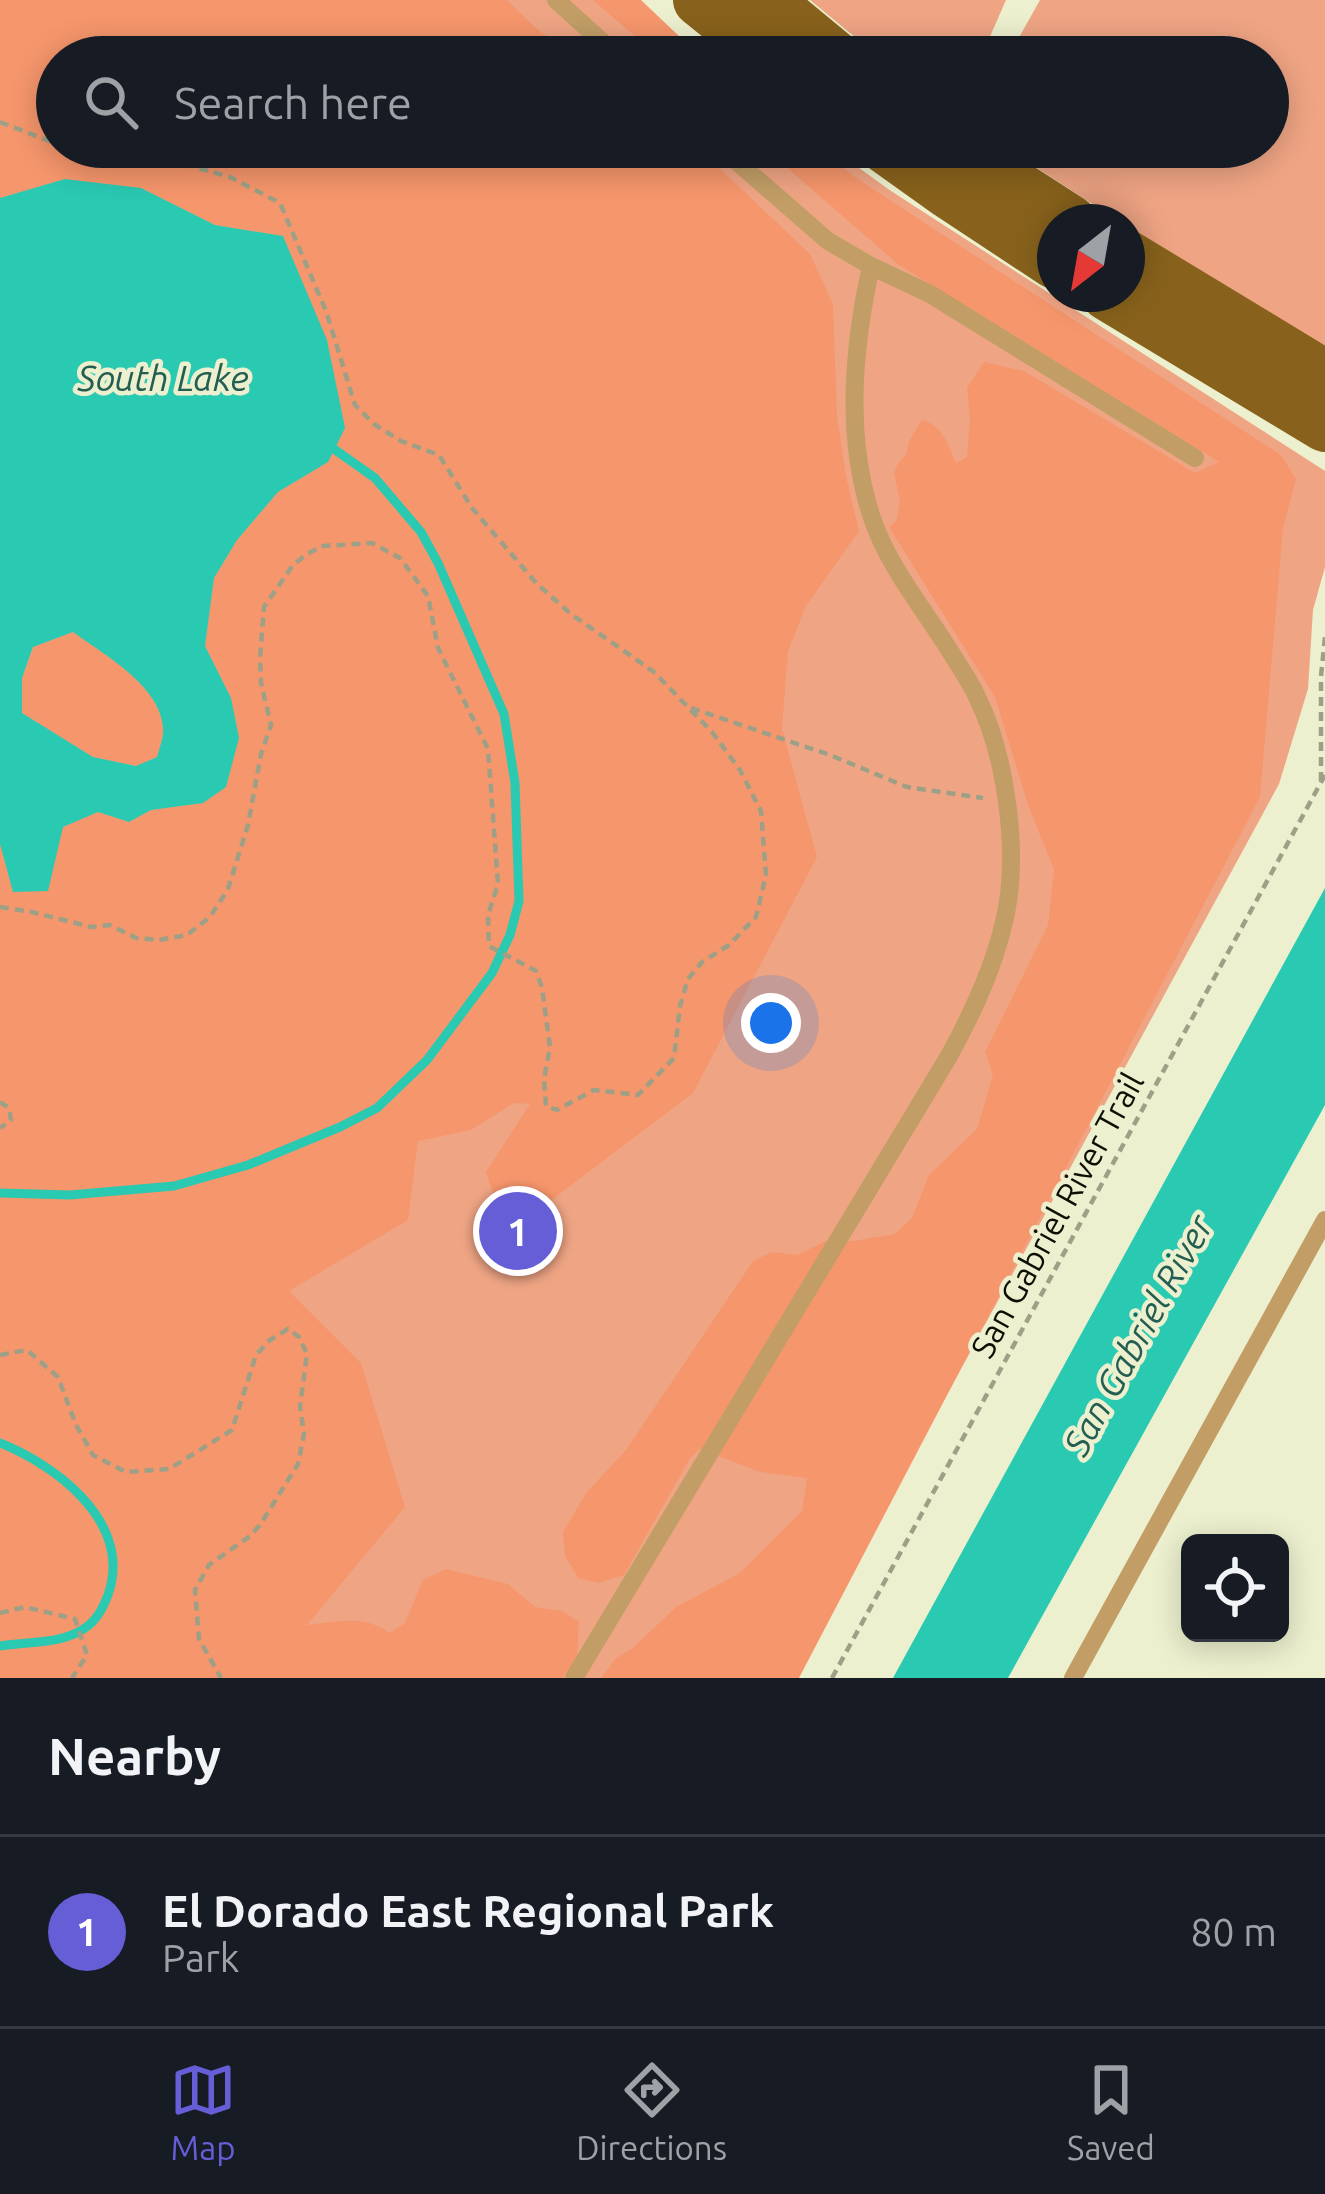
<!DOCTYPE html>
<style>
:root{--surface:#171b24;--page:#20242c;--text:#f1f3f6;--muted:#9ea1a6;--line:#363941;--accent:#655ed7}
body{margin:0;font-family:Ubuntu,sans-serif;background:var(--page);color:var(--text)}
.controls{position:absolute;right:36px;bottom:36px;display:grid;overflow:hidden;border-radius:18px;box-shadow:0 6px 30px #0003}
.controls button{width:108px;height:108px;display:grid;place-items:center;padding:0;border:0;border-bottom:3px solid var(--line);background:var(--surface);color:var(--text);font:60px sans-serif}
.compass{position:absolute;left:1037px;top:204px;width:108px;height:108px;border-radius:50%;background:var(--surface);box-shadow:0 6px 30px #0003;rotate:211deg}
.you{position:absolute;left:771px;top:1023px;width:42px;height:42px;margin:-30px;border:9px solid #fff;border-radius:50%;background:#1a73e8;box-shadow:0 0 0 18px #1a73e833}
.badge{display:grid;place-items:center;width:78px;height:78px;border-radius:50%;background:var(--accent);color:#fff;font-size:39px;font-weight:700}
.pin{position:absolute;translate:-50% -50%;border:6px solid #fff;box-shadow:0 3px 12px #0006}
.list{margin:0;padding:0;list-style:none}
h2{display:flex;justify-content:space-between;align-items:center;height:156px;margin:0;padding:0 48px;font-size:51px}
h2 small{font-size:39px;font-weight:400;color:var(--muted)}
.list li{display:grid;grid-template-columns:78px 1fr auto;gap:36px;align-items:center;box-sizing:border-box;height:192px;padding:0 48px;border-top:3px solid var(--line)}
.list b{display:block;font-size:45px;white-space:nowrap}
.list p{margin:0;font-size:39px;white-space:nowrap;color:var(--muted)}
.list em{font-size:39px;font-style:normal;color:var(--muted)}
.icon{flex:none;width:66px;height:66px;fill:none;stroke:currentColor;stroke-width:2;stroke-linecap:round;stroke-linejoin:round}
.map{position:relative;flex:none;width:1325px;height:1678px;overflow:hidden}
.search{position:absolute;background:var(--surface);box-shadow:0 6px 30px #0003;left:36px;right:36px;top:36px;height:132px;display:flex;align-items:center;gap:30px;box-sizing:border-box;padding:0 42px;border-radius:66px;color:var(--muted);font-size:45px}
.sheet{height:348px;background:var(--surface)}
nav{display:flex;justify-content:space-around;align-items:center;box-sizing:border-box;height:168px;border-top:3px solid var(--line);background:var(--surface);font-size:33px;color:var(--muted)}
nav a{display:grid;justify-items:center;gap:6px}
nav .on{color:var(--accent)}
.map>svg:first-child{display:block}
</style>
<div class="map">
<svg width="1325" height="1678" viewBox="0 0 1325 1678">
<rect width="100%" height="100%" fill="#edf0ce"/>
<path fill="#efa584" d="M0,0h634l71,57h-648v90h773l61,44 434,280v96l-12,43 -5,79 -29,95 -486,894h-793z
M810,0h196l-25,57h-102z
M1040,0h285v350l-198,-124v-4h-7l-115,-75h263v-90h-260z"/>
<path fill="#f6966c" d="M0,0h507l30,29 39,28h-519v90h640l113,107 23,50 4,111 9,61 13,55 -53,75 -18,45 -6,78 35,128 -124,236 -168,127 -27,-12 -12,-36 44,-68 -16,-1 -43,27 -53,11 -10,79 -119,71 72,72 44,144 -98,118c27,-3 59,-11 82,8l16,-10 18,-43 23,-11 62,15 27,23 27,4 17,11 -2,37 -15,19h-562v-834l13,48 50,-65 35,-15 31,10 22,-12 51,-7 29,-105 -26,-52 9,-68 23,-38 41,-48 50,-30 -45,-226 -68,-11 -75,-37 -75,-9 -65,19z
M593,0h48l60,57h-42z
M763,147h52l44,33 422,275 15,24 -13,49 -23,269 -461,881h-198l15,-20 17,-10 43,-41 64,-34 62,-62 5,-33 -47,-6 -60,-23 -10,9 -66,117 -26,8 -20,-5 -13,-22 -2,-24 24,-40 39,-42 127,-189 19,-9 25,3 29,-14h27l42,-7 17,-16 17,-43 48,-46 16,-54 -8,-23 63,-127 6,-56 -25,-61 -34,-111 -106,-170 7,-6 4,-19 -6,-30 6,-11 6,-6 3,-14 13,-21c21,6 26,24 34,43l11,-6 3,-38 -3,-31 17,-26 40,9 171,102 24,-11 -320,-197z
M73,632c31,22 87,54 90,96 1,9 -4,20 -6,29l-20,9 -44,-9 -71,-44v-35l12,-31z"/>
<path fill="#2ac9b2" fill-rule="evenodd" d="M65,179l76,9 74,37 68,11 44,104 18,88 -17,34 -50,30 -41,48 -23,38 -9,68 26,52 8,40 -13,49 -23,16 -52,7 -22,12 -31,-10 -35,15 -15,64 -35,1 -13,-48v-646zM73,632c30,22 88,54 90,96 1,9 -4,21 -6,29l-21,9 -43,-9 -71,-44v-35l11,-31z
M1325,888v217l-317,573h-115z"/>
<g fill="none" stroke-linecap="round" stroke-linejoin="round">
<path stroke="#2ac9b2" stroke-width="9" d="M0,1193l70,2 104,-9 74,-21 92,-38 37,-19 50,-48 65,-87 18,-38 9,-34 -4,-118 -11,-69 -66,-151 -17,-31 -46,-54 -41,-29
M0,1443c55,22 126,75 111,142 -3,13 -11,31 -22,40 -24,20 -60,16 -89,21"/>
<path stroke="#9da086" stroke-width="4.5" stroke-dasharray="9 6" stroke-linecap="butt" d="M0,122l57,22
M691,708l139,47 77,32 76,11
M1321,781v-105l4,-39
M0,907l32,5 59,15 19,-2 26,13 23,2 28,-5 23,-18 18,-28 20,-64 13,-71 10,-29 -10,-42 -1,-25 4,-51 29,-42 14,-11 16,-8 49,-3 28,15 28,38 10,52 50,101 10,135 -10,31 1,31 47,25 6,17 8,59 -6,32 2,27 11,4 37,-20 44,5 36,-37 6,-52 8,-27 14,-17 27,-17 27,-28 10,-42 -5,-64 -21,-41 -28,-38 -58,-60 -83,-58 -34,-30 -65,-76 -33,-53 -38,-14 -27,-17 -19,-19 -29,-94 -46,-108 -50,-26 -60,-17 -91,-7 -15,-6
M0,1102l9,6 2,12 -11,8
M0,1355l27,-5 31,27 18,48 17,30 33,17 43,-3 63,-39 24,-75 14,-15 18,-11 11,8 8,17 -7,52 4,28 -6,30 -38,61 -10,11 -41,29 -14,25 4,49 22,39
M0,1613l25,-6 50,12 12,36 -15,23
M832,1678l493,-903"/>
<path stroke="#c29e66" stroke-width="18" d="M556,0l63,57
M720,147l108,94 43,25 59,28 265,164
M574,1678l375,-622c23,-42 44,-86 55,-134 16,-65 3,-163 -26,-223 -6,-14 -15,-27 -23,-40 -27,-45 -66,-90 -83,-141 -27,-81 -19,-170 -1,-252
M1073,1678l252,-458"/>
<path stroke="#88621c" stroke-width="54" d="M700,0l71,57
M765,0l69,57
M886,147l63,45 106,70
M954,147l116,75
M1127,257l198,120
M1108,294l217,131"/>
</g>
<g text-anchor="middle" stroke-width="9" stroke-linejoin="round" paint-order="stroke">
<g font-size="33" fill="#0e0f04" stroke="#edf0ce">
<text transform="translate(1057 1215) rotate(-61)" y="12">San Gabriel River Trail</text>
</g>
<g font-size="36" font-style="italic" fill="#235e53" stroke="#edf0ce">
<text x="163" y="391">South Lake</text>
<text transform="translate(1138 1335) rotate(-61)" y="13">San Gabriel River</text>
</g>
</g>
</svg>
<div class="controls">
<button><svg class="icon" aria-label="locate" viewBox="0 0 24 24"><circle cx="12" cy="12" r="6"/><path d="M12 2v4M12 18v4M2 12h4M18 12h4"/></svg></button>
</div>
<svg class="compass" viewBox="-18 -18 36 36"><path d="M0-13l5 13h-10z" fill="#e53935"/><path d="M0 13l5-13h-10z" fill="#9ea1a6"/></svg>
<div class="you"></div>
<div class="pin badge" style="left:518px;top:1231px">1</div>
<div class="search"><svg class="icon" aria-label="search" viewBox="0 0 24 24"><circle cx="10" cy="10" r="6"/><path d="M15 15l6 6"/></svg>Search here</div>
</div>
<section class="sheet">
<h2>Nearby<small></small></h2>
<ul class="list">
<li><span class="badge">1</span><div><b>El Dorado East Regional Park</b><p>Park</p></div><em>80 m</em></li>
</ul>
</section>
<nav>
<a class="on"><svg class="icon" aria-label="map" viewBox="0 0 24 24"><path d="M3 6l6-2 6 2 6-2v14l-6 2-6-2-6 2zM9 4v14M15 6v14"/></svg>Map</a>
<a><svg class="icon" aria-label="directions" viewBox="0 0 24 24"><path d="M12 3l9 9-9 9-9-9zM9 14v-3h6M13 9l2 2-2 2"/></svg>Directions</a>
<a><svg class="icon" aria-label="saved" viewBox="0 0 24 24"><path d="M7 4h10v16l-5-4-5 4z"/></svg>Saved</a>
</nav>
